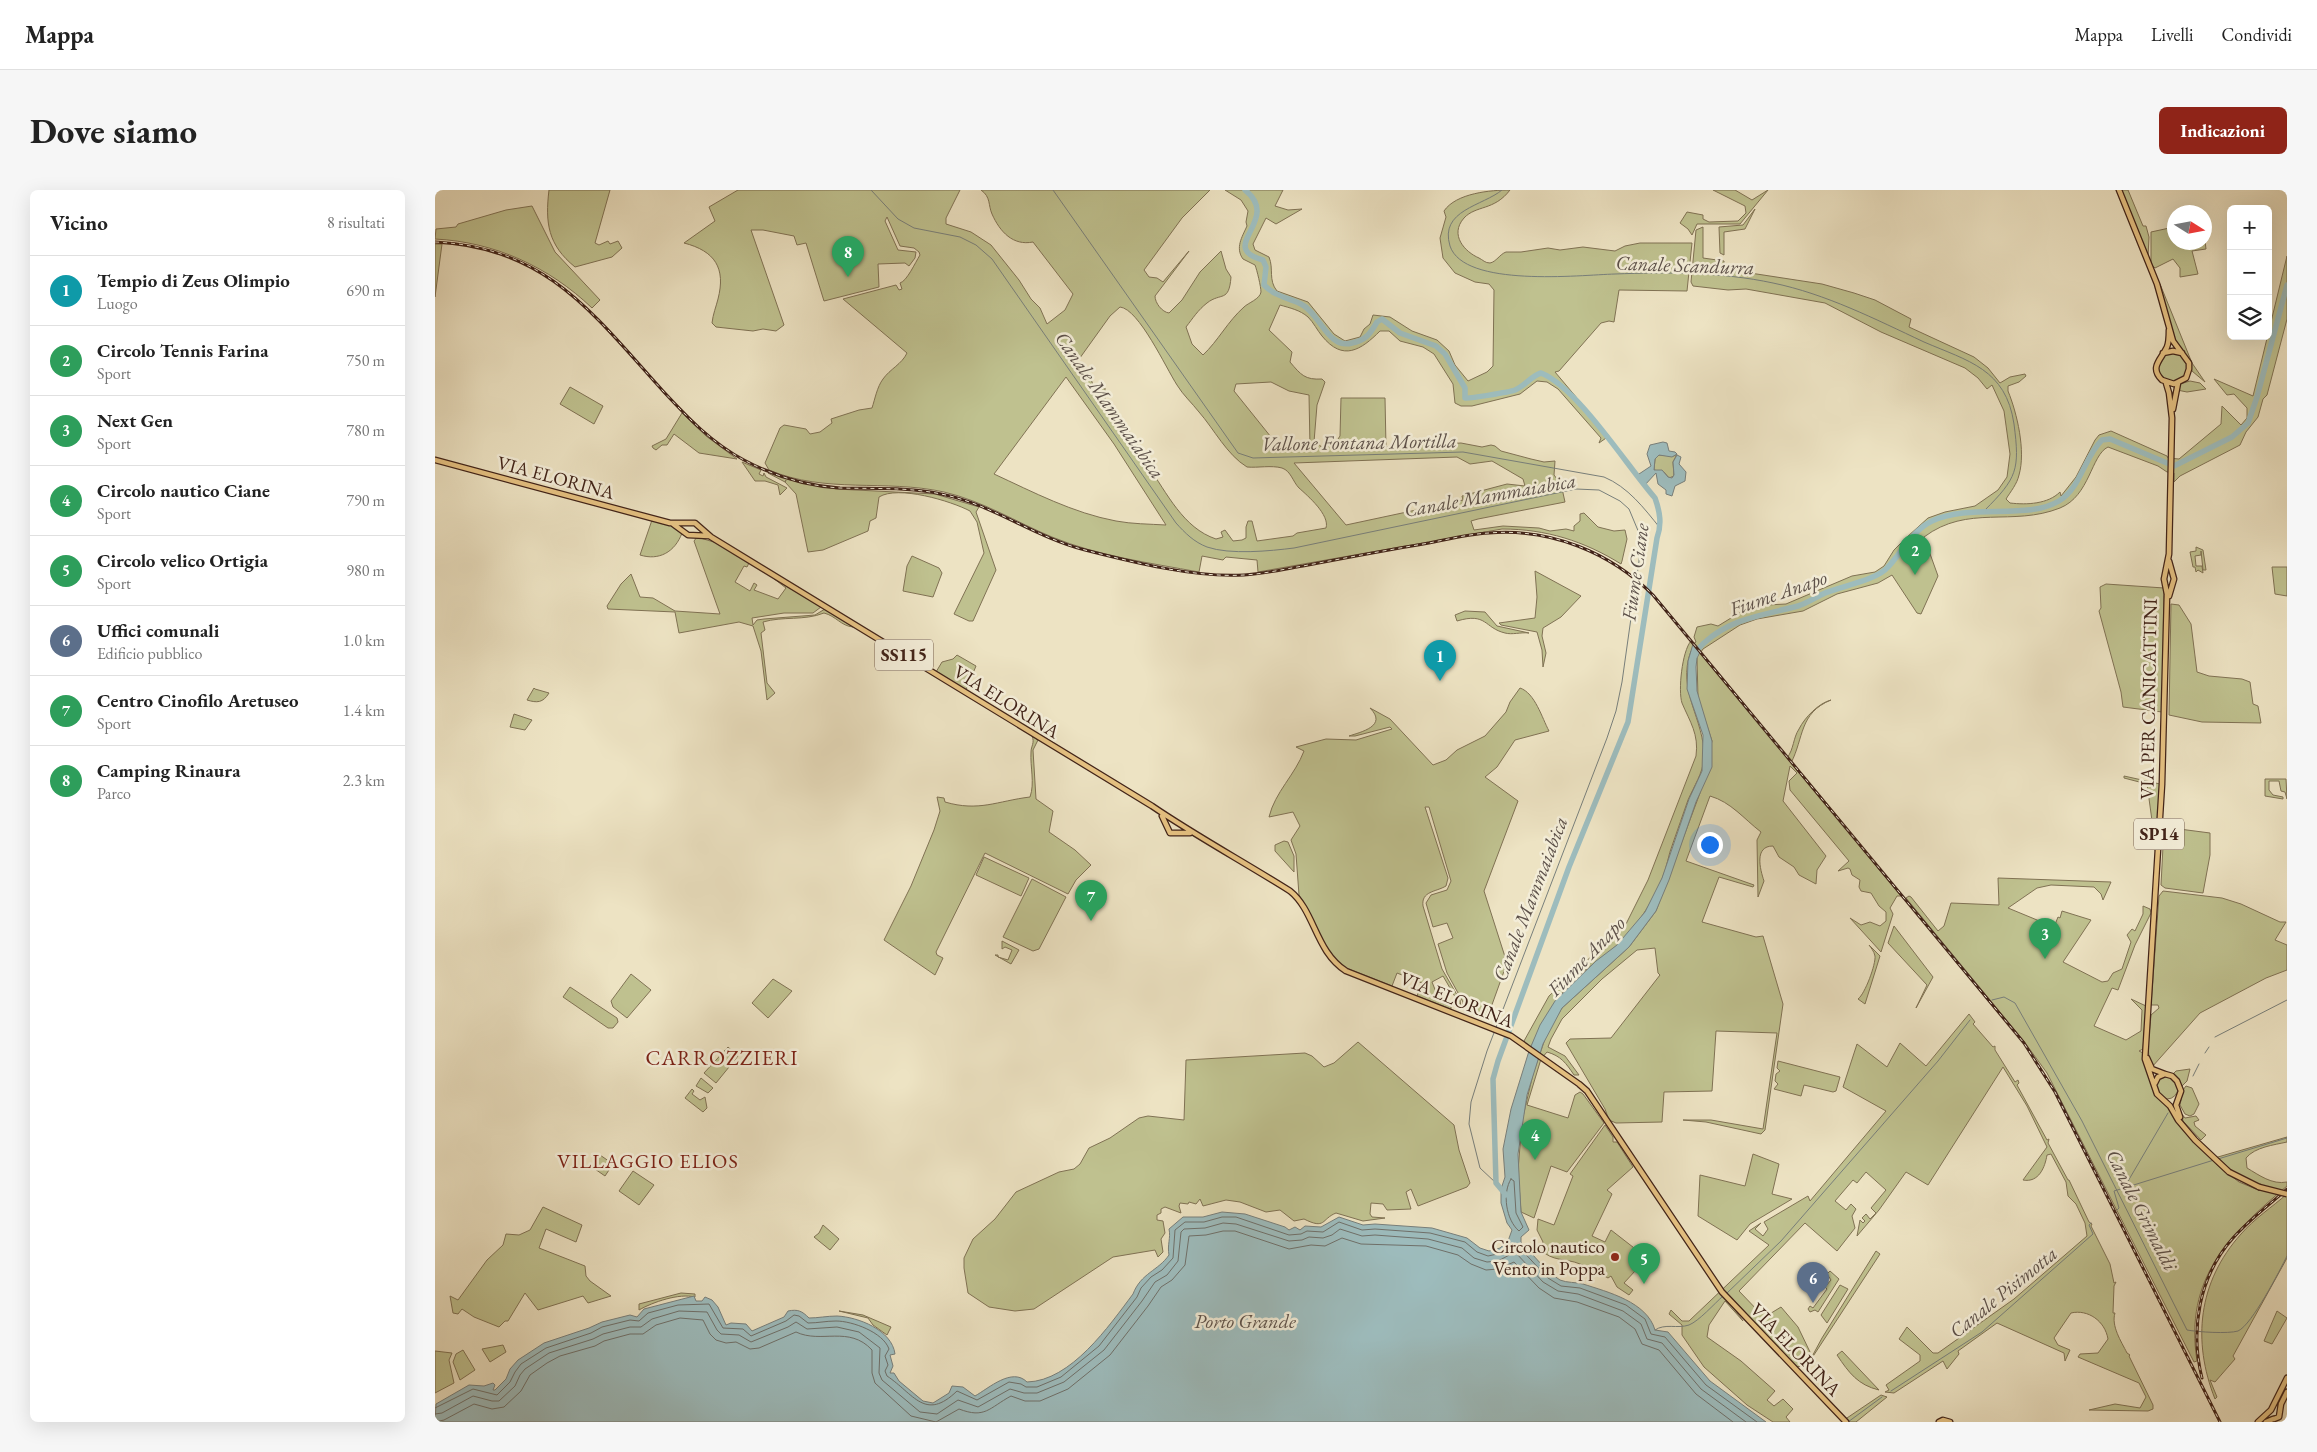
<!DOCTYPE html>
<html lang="it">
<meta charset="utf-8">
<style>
:root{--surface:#fff;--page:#f6f6f6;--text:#222;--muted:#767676;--line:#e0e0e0;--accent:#8f2418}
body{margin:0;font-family:"EB Garamond",serif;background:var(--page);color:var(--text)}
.controls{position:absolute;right:15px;top:15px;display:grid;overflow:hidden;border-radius:8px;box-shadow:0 5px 20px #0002}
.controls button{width:45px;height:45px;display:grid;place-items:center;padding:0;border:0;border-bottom:1px solid var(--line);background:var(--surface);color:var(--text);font:25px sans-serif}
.compass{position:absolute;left:1732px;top:15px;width:45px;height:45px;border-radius:50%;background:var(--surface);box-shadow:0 5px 20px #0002;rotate:101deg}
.you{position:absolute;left:1274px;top:654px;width:18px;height:18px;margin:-12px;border:4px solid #fff;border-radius:50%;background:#1a73e8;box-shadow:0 0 0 8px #1a73e833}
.badge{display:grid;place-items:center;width:32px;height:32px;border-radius:50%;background:var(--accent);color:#fff;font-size:16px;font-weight:700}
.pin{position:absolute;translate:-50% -41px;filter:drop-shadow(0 1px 2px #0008)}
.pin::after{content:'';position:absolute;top:26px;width:18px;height:15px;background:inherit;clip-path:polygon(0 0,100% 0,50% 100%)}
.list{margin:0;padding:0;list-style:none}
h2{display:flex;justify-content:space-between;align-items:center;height:65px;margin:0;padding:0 20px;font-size:21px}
h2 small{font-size:16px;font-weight:400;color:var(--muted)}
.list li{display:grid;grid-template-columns:32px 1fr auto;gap:15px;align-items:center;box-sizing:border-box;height:70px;padding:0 20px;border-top:1px solid var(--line)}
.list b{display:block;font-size:19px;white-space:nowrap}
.list p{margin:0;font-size:16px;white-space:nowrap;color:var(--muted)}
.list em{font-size:16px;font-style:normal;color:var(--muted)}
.icon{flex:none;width:28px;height:28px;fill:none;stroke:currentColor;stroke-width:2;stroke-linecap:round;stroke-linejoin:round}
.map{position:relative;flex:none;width:1852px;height:1232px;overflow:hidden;border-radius:8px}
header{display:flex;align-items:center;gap:30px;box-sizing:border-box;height:70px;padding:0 25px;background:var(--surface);border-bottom:1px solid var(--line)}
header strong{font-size:24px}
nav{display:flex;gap:28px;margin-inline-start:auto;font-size:18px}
.intro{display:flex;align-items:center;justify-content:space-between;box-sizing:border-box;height:120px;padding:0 30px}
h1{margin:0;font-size:35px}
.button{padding:12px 22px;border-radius:8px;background:var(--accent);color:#fff;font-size:18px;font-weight:700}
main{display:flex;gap:30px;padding:0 30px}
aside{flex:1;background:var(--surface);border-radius:8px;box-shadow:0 5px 20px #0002}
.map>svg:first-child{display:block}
</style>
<header>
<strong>Mappa</strong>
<nav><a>Mappa</a><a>Livelli</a><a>Condividi</a></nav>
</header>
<div class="intro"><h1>Dove siamo</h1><a class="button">Indicazioni</a></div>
<main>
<aside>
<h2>Vicino<small>8 risultati</small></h2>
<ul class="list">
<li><span class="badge" style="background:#0f9aa8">1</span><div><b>Tempio di Zeus Olimpio</b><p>Luogo</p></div><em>690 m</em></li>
<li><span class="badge" style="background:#2e9e5b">2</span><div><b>Circolo Tennis Farina</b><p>Sport</p></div><em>750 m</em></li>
<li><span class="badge" style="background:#2e9e5b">3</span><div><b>Next Gen</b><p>Sport</p></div><em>780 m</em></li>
<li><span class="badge" style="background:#2e9e5b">4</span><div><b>Circolo nautico Ciane</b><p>Sport</p></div><em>790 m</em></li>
<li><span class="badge" style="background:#2e9e5b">5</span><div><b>Circolo velico Ortigia</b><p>Sport</p></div><em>980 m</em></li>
<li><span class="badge" style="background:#5c6f8a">6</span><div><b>Uffici comunali</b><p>Edificio pubblico</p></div><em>1.0 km</em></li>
<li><span class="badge" style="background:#2e9e5b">7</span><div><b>Centro Cinofilo Aretuseo</b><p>Sport</p></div><em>1.4 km</em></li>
<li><span class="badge" style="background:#2e9e5b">8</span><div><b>Camping Rinaura</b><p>Parco</p></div><em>2.3 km</em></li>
</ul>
</aside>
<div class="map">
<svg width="1852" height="1232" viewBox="0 0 1852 1232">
<rect width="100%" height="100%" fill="#ede3c3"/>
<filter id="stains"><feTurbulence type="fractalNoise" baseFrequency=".004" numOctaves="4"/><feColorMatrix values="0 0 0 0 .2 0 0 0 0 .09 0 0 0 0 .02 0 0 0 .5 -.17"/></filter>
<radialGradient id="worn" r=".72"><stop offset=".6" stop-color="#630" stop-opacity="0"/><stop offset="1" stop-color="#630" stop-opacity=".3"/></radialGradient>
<path fill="#bfc18f" stroke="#807254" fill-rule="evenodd" d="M114,0h61l-15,53 4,2 9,-4 2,3 8,-3 4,7 -10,9 -37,10c-27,-22 -30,-44 -26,-77z
M303,0h222l-14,28v6l25,8 20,13 28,35 12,19 9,9 7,16 18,-14 8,-16 -40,-52c-20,4 -33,-10 -41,-28 -4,-9 -1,-17 -11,-24h229l-28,28 -38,52 5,7 8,1 6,4 26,-31 -34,45c0,7 7,16 14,17l13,-13 18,-28 21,-21 5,18 5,8c-2,26 -10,15 -24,26 -9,7 -14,15 -21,24l6,17 11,11c15,-14 25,-34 41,-48 4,-4 16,-8 17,-15 0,-5 -4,-22 -6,-27l-12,-6c-8,-11 -1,-22 4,-33l-1,-4 2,-11 -7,-11 -16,-10h58l-8,16 13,4 14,-1 -26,15 -10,-6 -13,26 2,6 14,7c5,12 -1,23 8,34l31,11 26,32 11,7 15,-4 4,-8 6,-5 3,-9 17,2 22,14 25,9 12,11 6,14 13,16 19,-9 6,-6 1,-76 -5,-6 -14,-2 -20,-9 -12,-15 -3,-20 6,-21 -2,-6c12,-18 47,-21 66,-21 -16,21 -34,15 -46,28 -15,17 1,34 15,40 4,2 6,5 11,5 6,-1 10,-9 16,-11h15l27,-4 12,2 23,-3 32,4 10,-5 15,-3h52l-5,48 -68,-1 -5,32 -5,-1 -8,2 -42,48 -4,1 54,64 -10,7 2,-5 -43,-49 -11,-7 -10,-1 -17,13 -48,12h-11l-6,-3 -2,-19 -19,-30 -11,-7 -23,-6 -11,-10h-9c-19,19 -37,31 -58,5 -5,-6 -8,-13 -14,-19 -8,-7 -18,-9 -28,-12l-11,25 23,22 -2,10c11,13 15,18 32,17l3,3 -8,23 -3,37 4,1 4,5h3l5,-5 4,2 6,-9 1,-38h44l1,49 75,-4 21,4 9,-2 4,1 6,5 30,8 13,3 11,-1 -1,14 7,9 4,18 -87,17 -7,2 3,9 29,-4 36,2 11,3 16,-2 8,2v-5l6,-5v-7l4,-1 14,14 16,4 11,-1 2,9 -5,22 -1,3c-37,-23 -75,-35 -119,-35l-244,43 -1,-12 -31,-3 -3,3 -21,-4 -3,16c-49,-9 -101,-16 -147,-35 -36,-15 -69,-36 -108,-45 -59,-13 -118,2 -175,-22l-4,-7 15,-35 4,-3 22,4 4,5 10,-2 12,-9 -1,-4 28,-9 13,-2c3,-9 5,-21 11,-29 7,-10 19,-15 24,-26l-64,-54 53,-14 3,5 3,-1 -2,-6c7,-2 15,-20 20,-28l-1,-3 -5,-4 -14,-2 -13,-29 -2,4 13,29 18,2 -1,6 -6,8 -4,-3 -27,1 1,23 -55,14 -18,-58 -9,2 -3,-9 -31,-6h-12l33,95 -8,6 -13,-2 -10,2 -37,-4 -4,-4c1,-9 4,-16 6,-24 8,-31 -3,-48 -34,-56l31,-22 -6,-14zM685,117c19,2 46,61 57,78 6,10 15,18 22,27 15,17 28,43 48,55 11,1 24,-2 35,1 9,3 11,14 17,20 9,8 31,27 27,40l-29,5 -4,3 -36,5 -5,-20h-4l-2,6v11l-4,2 -9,1 -8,-11 -4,2 2,5 -7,2c-33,-11 -49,-46 -68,-73l2,-2 -37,-57 -8,-7v-12l-6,2 -5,-2 -3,-9 -14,-17 33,-46zM631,187l48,67 52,81c-17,-1 -34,-1 -50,-4 -43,-8 -83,-29 -122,-47zM836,192l18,9 20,4 1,52h-31l-45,-56 2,-7zM1022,267l13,7 22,-3 31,18 2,7 -18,-2 -45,12 1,4 -117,25 -52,-62z
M1278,0h22l17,10 16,-10 -28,34h-43l-5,11 -4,-6 -8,-6 7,-11 16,3v4l6,3 29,-1 8,-8 -1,-7z
M1686,0h7l15,36h3l3,11 -1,20z
M97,16l23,46 45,48 -8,8c-43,-41 -97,-66 -157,-69l1,-10 20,-2 2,-3 48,-14z
M1320,19l-10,20 -21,3v23l-4,-2 -1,-26 24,-2z
M1268,37v31l21,3v8l98,15 32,9 21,7 36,19 -2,8 65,30 14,11 12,15 10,-6 15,-3 1,2 -7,6 -11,4v5c9,22 18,60 11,84 -2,9 -8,16 -13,24l4,4c17,2 38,1 50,-11l1,4 15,-19 19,-37 4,-5 12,-4 56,25 1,2 11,1 42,-35 1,-18 19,19 6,-7v-10l-13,-14 -7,1 -13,-16 39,17 34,-140v63l-20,76 -4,4 -5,18 -12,15 -6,13 -60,31 -6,6v-9l-7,-1 -9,-6 -50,-19c-17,8 -18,49 -48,61 -48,19 -92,-4 -136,29l14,39 -17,38 -4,-1 -25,-38 -14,8 -41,11 -34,17 -46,8 -17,6 -37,24 -2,3 6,9 80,97c7,-9 6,-20 12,-29 6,-12 20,-26 32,-29 -32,13 -27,38 -40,63l110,133h-4l-7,12 3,6 -12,38 -31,-34 11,7 9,-3 10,4 6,-5v-9l-7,-6 -8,-13 -10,-2 -2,-4 1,-7 -8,-5 -2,-6 -2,-1 -10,3 11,-10 -59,-71 -1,-9 8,-8 -7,-7 -7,35 43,55 -9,14 -1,14 -17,-9 -5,-8 -15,-10 -6,-11c-19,0 -13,23 -9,35l-6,16 -1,-57 4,-8c-17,-13 -30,-30 -51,-36l-24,65 68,24 -1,2 -34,-10 -17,45 54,15 7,-1 20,68 -18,126 -4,4 -55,-12 -23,-2h28l52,9 14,-96 -61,-2 -4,60 -48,1 -2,30 -46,1 -7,-3 -4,-11 -39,-66 4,-4 41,-1 49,-63 -2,-2 -3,-25 -18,2 -35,29 -40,40 -11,20 -3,8 17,9 14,19h-5c-8,-12 -13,-19 -27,-23l-6,7 -14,46 41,13 7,-23 5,-3 3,2 21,29 -37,49 -16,-6 -17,52 -13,-6 -3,-41 4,-50 11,-47 14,-41 15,-25 67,-61 27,-36 44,-118 12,-52 -14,-43 -1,-40 -6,-7c-15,40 14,68 13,107 -1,15 -10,28 -16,42 -5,14 -10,29 -15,43 -5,12 -6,25 -11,36 -12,28 -29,54 -53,73 -14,11 -29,21 -41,34 -16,19 -27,38 -37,61l-7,-6 25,-45 77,-72 22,-44 48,-124c3,-22 -6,-34 -14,-53 -4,-12 0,-52 9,-62l2,3 3,-2 -2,-5 3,-10 14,-3 7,2 26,-16 23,-5 19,-1 66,-28 23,-4 9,-6 10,-16 13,-13 21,-19 17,-6 30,-6 23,-16 9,-13 3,-23 -6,-43 -12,-26 -5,4 -9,-11 -13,-10 -84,-36 -56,-29 -79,-14 -18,1 -35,-4 -2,-4 5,-52z
M1739,37l1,15 30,-1 1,8 -14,2 6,23 -18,3v-9l-7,-9 -18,9 -4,-4v-32z
M0,54h7l-7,53z
M1725,94l32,79 13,19 -13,-11 -4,-14 -10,-10 -5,-10z
M1722 177a15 15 0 1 1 30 0a15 15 0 1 1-30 0Z
M1755,191l10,2 6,6 -19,3 -10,-2 3,-6z
M135,197l33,19 -9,18 -34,-20z
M247,223l24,23 31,23 -38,-6 -25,-19 -7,11h-5l-6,5 -3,-2 -1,-2 14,-7z
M1242,264l-4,8 1,14 -5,2 -5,-6 -10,-2 1,-11 4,-4 15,1z
M307,272l19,8 -2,4 4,2 1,-3 2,4 21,11 -7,7 -2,-10 -13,-4h-10z
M333,283l34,10 34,6 99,5 44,13 -3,5 20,58 -23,51h-4l-15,-7 30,-61 -7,-31 -7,-11c-19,-10 -72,-26 -91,-14l-3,21 -6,3 -2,10 -45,19 -15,2 -12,-58 -11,-12 1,-2 -1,2z
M217,330l27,8 3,5c-7,19 -23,28 -42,22z
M262,347l20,6 32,20 -2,4 -3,-1 -9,16 15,9 4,-8 3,2 -3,5 24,9 8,-11 -13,-10 48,29 -8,6h-29l-32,5 1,7 4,-5 7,-1 51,-4 10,-6 28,18c-12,-1 -17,-11 -29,-14 -20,8 -41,3 -61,9l2,8 -4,3 6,50 8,10 -8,7 -6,-49 -8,-25 -14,-4 -60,11 -4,-21 -67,-3 -1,-3 14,-22 10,-10 9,23 13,1 22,13 45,3 -26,-73z
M1761,357l7,3 3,20h-3l-2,-19v4l-6,1 1,10h6l1,7 -5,-3 -2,2 -1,-5h-2l-3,-15 6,-1z
M477,366l27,12 3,5 -9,24 -30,-6 4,-25z
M1837,377h15v29l-12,-2z
M1100,381l46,25 -20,21 -18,11 -1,8 4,17 -3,14 -1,-17 -5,-18 -36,-7 -2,-2 36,-5 2,-21z
M1671,394l58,4 -2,124 -39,-5 -2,-15 -22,-81 2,-3 -1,-21z
M1736,414l8,1 12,19 6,48 12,4 33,3 8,3 3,22 5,2 3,17 -59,-1 -33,-7z
M1030,421l20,1 12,14 32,7c-8,-1 -17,2 -24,0 -21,-5 -18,-21 -48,-12l-2,-6z
M522,465l19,11 -10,24 -30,-18 6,-10 11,-3z
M99,498l1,1 14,4c-6,10 -12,10 -22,7z
M1085,498c15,5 22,30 29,43l-34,9 -18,27 -12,10 33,24 -34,90 23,72 -18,50 -6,5 -20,-9v-7l-16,-29 -9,-29 15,-6 -6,-15 -14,4 -7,-24 5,-8 16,-5 4,-9 -22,-74h-4l23,71 -2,8c-10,6 -25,5 -23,20l19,63 18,31 1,7 -18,-31 -11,6 8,20 11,4v3l-34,-13 5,-13 -25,-10 -5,13 -46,-18 -12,-9 -10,-14 -25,-50 -3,-41 -5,-14 9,-14 -7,-14 -24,5c6,-25 26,-42 35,-66l-8,-4 30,-8 30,1 36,-11 -2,-2 -35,9h-6c12,-4 39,-10 21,-28l20,11 43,46 13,-5 11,-10 28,-14 21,-24 4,-10z
M79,524l18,6 -7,10 -15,-3z
M597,546l6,4 -5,10 3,49 17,12 -4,21 26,18 16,15 -15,15 -8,14 -83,-41 -49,99 1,3 6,3 -8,17 -51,-35 27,-54 23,-56 6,-19 -3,-14 7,1 1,4c34,10 52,-1 85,-5 5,-14 0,-30 1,-45 0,-6 4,-9 1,-16z
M1689,586l36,8 -4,69 -4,-13 1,-12 -6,-44 -23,-6z
M1830,589h21l1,20 -2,-7 -4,-1 -2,-10h-10v9l4,5 10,2v2l-18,-3z
M1729,637l46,6v22l-7,38 -38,-5 -4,-3z
M849,651l4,1 6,14v16l-19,-21v-6z
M549,667l45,21 -8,18 -45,-21z
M1563,688l113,4 -8,18 -2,-6 -7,-7 -43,-2 -14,3 -29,20 46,19 4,-10 2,1 2,-7 29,9 -28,42 39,20 6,-1 5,-8 9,-4 9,-27 -4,-7 5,-6 3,2 8,-17v-8l7,3 1,4 -16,32 -17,45 -6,-2 -18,38 32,14 15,-9 1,-21 -11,-11 15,7 -3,43 -4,2 4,2 1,10 8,17 2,14 16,14 8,14 33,37 76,-22v5c-13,3 -32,5 -41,16l1,10c12,7 25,17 40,14v4c-58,49 -103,92 -90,175l-3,1 -147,-289 -24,-33 -117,-142 3,-2 2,1 27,34 6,-5 7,-23 48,2zM1786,971l14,12 26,12 -5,4 -17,-7 -23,-18z
M597,689l34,18 -27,52 -6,2 -30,-14z
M1728,701l59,7 19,6 39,18h6l-11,18 12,5v25l-21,8 -66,35 -48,54c-7,-16 -2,-35 -1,-52l8,-7 -1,-3h-7l8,-109z
M1459,736l39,51 -17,31 11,-23 -39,-42z
M567,751l17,9 -8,14 -16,-9h3v2l10,3 4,-10 -7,-3 -3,2z
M1434,755l11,11 -15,48 -7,-5c7,-5 18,-35 17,-43 -1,-5 -4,-8 -6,-11z
M196,784l20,16 -24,28 -14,-11 -2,-6z
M338,789l19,12 -24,27 -16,-15z
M135,797l47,31 1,4 -5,6h-5l-45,-31z
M1534,824l6,8 -2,2 20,23 2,-1v4l20,32 3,-2 1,3 -2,2 30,55 2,-1 -1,4 20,37h1l20,42 3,2 -1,2 19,38 4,19 2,-1 -2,4 -1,27h2c-4,13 6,28 12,40l3,2 -1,1 24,49v4l-5,2 -59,-1 26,-6 25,4 6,-11 -7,-14 -61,-26 2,-3 18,-1 10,-14c-3,-18 -20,-30 -37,-26l-17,25 4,7 12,5 -5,11 -1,-8 -67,-30 -39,28 1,3 -12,15 -4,-8 -49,32 -9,-1 4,-2 -3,-5 34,-24v-6l-21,-16 8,-12 26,26h5l76,-54 73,-63 -2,-13 -9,-19 -8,-8 -2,-14 -15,-28 -4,1c-2,12 -8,28 -24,25l24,-33 -20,-41 -24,-39 -75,118 -22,-13 -27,38 -22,26 3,-16 3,3 2,-2 -3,-3 4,-4 4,5 6,-6 -5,-5 15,-18 -20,-18 -9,11 -4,-3 -18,21 11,9 5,-6 5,5 -4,7 3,12 -18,23 -32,-28 -66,68 22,23 3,-2 4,3 13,-8 17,20 12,25 -7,14 -8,1 -68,-68 16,22 -18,-20 -16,24 -2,12 34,24 34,30 -8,9 7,6 9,-7 10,10 -7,8 4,5h-17l-26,-17 -43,-38 -22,-32v-10l-13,-11 2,-4 11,11h7l80,-76 -20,-14 12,-8 -6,6 8,7 5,-7 -4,-7 44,-26 2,5 76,-90 -43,-24 14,-43 30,23 13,-24 26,23z
M923,852l96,83 5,25 11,33 -3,4 -49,19 -7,-17 -5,3 5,17 -24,1 -4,-6 -12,-1 -1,11 2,3 13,1 -22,3 -27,-8c-15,6 -10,17 -32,6l-10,2 -14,-11 -14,2 -26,-10 -14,-2 -23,6 -3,-7 -4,5 -7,-2 -1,2 -8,-1 -1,3 2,7 -16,-6 -4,2v4l-4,2v5l6,1 2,12 -4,6 2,13 -5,5 -3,-7 -42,7 -79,52 -19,2 -26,-4 -21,-14 -4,-25v-10l9,-19 22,-20 21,-27 43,-20 15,-3 6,-5 9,-16 21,-10 29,-20 9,-2 36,4 2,-60 119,-7 7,3 12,11 10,-4z
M293,857l10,9 -22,27 -12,-10z
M1343,871l62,16 -4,14 -3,1 -29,-7 -3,11 -27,-7 4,-5 -3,-3 1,-7 4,-3 -3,-3z
M1755,879l-3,12 -5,5 -9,-12 3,-3z
M1721 898a11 11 0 1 1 22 0a11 11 0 1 1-22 0Z
M266,888l12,10 -5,5 -12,-7z
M1751,896l6,2 7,16 -5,10 -4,2 -5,-2 -5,-9 3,-15z
M257,899l2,2 -2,3 8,6 5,-3 2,11 -4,4 -18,-14z
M1746,923l4,5 11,-2 3,4 -5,2 1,4 11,9 -5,5 -18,-19z
M1170,935l8,12v5h4l16,25 -26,23 5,4 -20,42 13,6 6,-12 36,28 -23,25 9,7 -4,5 -12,-8 -6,-11 -3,2c-9,-5 -18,-10 -28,-14 -14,-6 -28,-2 -40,-15l3,-7 -6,-12 1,-11 16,6 19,-49 -3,-2z
M1318,964l26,10 -7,30 20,5 -42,25 -13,16 -39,-24 2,-41 45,11z
M165,965l13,9 -8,12 -13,-9z
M198,981l21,14 -15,20 -20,-14z
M1852,1004v64l-54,98 2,3 -20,23 -5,-2 7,17 -2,2c-23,-58 -17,-117 26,-165 13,-15 31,-27 46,-40z
M108,1017l39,18 -6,17 -30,-13 -7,19 46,18 1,10 4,5 21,15 -23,7 -5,-7 -45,14 -13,-17 -17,28h-3l-6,6 -25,-10 -12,-8 -4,5 -5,-1 -3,-17 8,4 29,-40 16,-15 3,-11 13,1 11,-5z
M388,1035l16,14 -9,11 -16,-13 5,-4z
M1441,1061l4,3 -72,110 14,-26z
M1395,1081l9,8 -21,33 -3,-2 -5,2 -2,-3 2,-3 3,2 14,-19 -2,-2 6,-7 -4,-6z
M1405,1095l8,4 -21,34 -6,-8z
M246,1103l14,1v3c-16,-4 -42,5 -56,13v-6z
M404,1121l24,4 28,12 -4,8 -14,-10 -5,-7z
M1842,1121l10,7 -15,26 -8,-3z
M68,1155l3,7 -16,10 -8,-13z
M28,1160l12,20 -15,10 -7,-18 3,-8z
M0,1161l17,2 -3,7 5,23 -19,10z
M1407,1161l37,39c-21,-5 -30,-17 -42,-35z
M1446,1205l6,2 -31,25h-15z"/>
<path fill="#9dbcbd" stroke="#787f7b" d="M1228,252l4,1 2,8 6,1 2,2 -5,3 -13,-2 -4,4 -1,11h8l6,7 4,1 2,-3 -1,-13 4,-7 4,2 -2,7 7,8 -1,9 -10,5 -3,10 -6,-2v-4l-8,-6 -2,-11 -12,13 -8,-10 15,-10 -4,-12 3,-9z
M1258,454l7,8 -3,6 -1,9 1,24 15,50v26l-16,35 -27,78 -13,31 -27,36 -67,61 -19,36 -16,51 -9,59 3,58 8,18 -8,7v5c13,13 23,28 39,38 7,3 16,2 23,4 25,8 64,18 72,46l13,2 42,49 56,41h-1331l1,-18 33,-19 15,1 9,-3 2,2 -2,5h2l11,-11 4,-10 8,-9 26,-17 45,-15 13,-6 28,-7 7,2 7,-8 50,-13 2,5h6l3,-4 7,3 6,7 8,18 5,-2 15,1 6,7 32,-14 4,-6c10,-2 14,0 21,7 9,0 18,-2 28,-2 21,1 55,14 58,38l-5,1 3,11 -3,7h4l5,8 24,20 10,2 16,-10 3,-7 11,1 12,9c14,-8 37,-29 52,-14 44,-1 82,-56 106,-88 8,-21 25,-23 36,-39 -2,-10 2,-17 0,-26l14,-12h20l19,-5 23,2 40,13 4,3 6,-3 5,3 5,-4 16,1 18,-10 24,8 12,-1 57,4 35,10 13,10 9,3 11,-3 8,-7 4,-11 -5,-7 -6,-20v-14l4,-12 -2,-28 8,-40 18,-58 11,-26 15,-24 41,-40 21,-16 28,-33 17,-34 27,-79 13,-28 1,-36 -16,-46 1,-28z"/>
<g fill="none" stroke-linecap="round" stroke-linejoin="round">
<path stroke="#6f706a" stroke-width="1" d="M1076,989l3,2 2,32 7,14 -4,4c-13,-11 -17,-38 -8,-52z
M0,1218l38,-19 24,6 13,-13 5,-10 6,-8 25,-16 45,-15 11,-6 28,-7 9,1 9,-8 30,-8 31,-1 14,24 20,1 8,7 35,-15 8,-6 5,1 9,7c10,0 18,-2 28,-2 16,0 47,11 53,28l-4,7 3,9 -3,6 2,5c27,18 38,46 70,15l20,9 32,-18 12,2 5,3h11l24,-10 38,-31 38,-49 4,-9 10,-11 11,-7 11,-12 2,-28 10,-8h19l18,-5h14l53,18 12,-1 6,-3 16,1 16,-10 23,8 13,-1 55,4 35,9 12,10 11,4 14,-3 13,-10 33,35 13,8 19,2 46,17 19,14 6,15 14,3 41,48 51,37
M0,1224l7,-1 31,-17 19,5h7l16,-15 5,-11 5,-6 24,-16 44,-14 10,-5 27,-7h11l11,-8 27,-8 28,1 10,18 4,4 18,1 12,7 37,-15 8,-5 11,7 30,-2 22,5 21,16 -1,25 3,7 38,32 17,2 21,-14 20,7 32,-18 14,4h13l27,-11 40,-32 38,-49 13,-19 12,-7 11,-14 3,-29 3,-3 21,-1 18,-5 13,1 53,17 13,-1 7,-3 14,1 9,-3 8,-6 22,7 13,-1 53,4 34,9 12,10 13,4 11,-1 17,-9 28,30 15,9 20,3 45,17 18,13 6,15 15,4 39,46 45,33
M0,1232l9,-2 30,-16 18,5 12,-2 17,-16 9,-16 17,-12 13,-7 35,-10 9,-5 26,-7h13l13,-9 24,-7 23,2 7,14 6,6 10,3 10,-1 14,7 9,-1 37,-16c25,12 53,-7 76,18v23l3,10 36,33 25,6 23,-13c26,10 30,-1 52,-13l14,5h15l28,-12 42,-34 38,-49 13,-19 11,-7 13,-15 4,-29 17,-1 17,-4h12l54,18 22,-4 14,1 17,-8 19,6 65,2 32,9 13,9 15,6 12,-1 16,-7 25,26 15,10 23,4 42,15 16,12 7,15 17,6 37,44 37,28"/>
<path stroke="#787f7b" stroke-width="1" d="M436,0l27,29 16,9 46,9 16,8 16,14 184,264c9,10 18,19 31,24 23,8 63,4 87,1l282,-59 23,1 21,11 9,8 10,24v28l-17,121 -6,29 -9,27 -120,313 -16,51 -2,22 11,44 16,15
M618,0l185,263 15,5 210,-6 141,25c24,10 40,31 56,51
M1067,0c-19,16 -63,20 -52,56 14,42 130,29 165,28 51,-2 107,-2 158,9 53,11 102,36 151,59 44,19 82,27 90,82 6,46 3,54 -29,86
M1557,810l12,-3 11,6 67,118 105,209c11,2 41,4 51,1 14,-6 42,-61 49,-75
M1780,847l72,-37
M1770,863l4,-6
M1758,886l6,-12
M1783,969l69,-21
M1689,998l90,-28
M1682,1020l2,-2 -5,-17 10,-3 44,-75
M1291,1104l55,-53 157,-180 32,-41
M1220,1140c10,-7 22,-1 34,-5 10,-4 25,-21 34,-29
M1456,1201l91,-59 111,-98 -4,-9 2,-2
M1413,1232l34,-25"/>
<path stroke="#9dbcbd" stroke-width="5.5" d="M810,0c38,30 -30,57 18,70l3,7 -2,18c12,12 23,12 37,19 19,9 27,46 51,39 14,-3 18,-9 25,-21l5,-3 18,14 36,13 9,8 20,34v10c3,1 45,-6 50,-8 10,-4 16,-14 26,-17 36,14 86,93 114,125 5,14 7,26 2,40l-29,184 -59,145 -71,194 -5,18 3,104 10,12
M1260,465c1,-5 5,-8 9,-12 27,-25 61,-28 94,-37 10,-3 18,-9 27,-13 17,-7 52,-13 63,-26 14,-15 25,-37 44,-46 38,-18 96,-1 127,-20 22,-13 25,-44 43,-61l8,-1 64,27 58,-29 16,-14 9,-26 30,-112"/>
<defs>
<path id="primary" d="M1684,0l38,94 16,57 16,22v6l-3,9 -12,6 -12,-4c-13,-13 -1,-20 5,-33 2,-5 2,-11 2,-17
M1728,163l10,-2 9,2
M1731,193l3,10 3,25 -3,136 -5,25 3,15 -5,190 -17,275 12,35 13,12 8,14 17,20 34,32 30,15
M1738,219l5,-26
M0,270l235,63h25l16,14 441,269c44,30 92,56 138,85 25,20 25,60 56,80l165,65 68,48 8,7 135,201 124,130
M238,334l15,11 21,1
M1734,371l5,18 -5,17
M727,626l8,17h20
M1712,868l5,11 13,5
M1720,893l3,-6 7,-3 7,2 5,5 4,10 -5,14 4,12
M1839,1229l5,-2 2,-13 6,-12
M1504,1232l4,-2 7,2
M1823,1232l13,-12 16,-32
M1831,1232l7,-3"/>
</defs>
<use href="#primary" stroke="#412318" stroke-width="7"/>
<use href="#primary" stroke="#e6c282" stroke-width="4.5"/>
<defs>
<path id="rail" d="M0,52c112,5 159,73 228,149 25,27 49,52 81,69 30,16 63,26 96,28 34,1 68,-1 101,6 51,10 93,43 144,56 47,12 110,28 159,25 20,-1 40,-6 59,-9 42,-8 84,-16 126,-23 20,-4 40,-9 60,-10 61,-5 121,19 164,62l371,448 31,49 165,330
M1767,1188c-12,-48 -3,-102 31,-140 16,-18 36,-33 54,-49"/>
</defs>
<use href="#rail" stroke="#412318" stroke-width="3"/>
<use href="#rail" stroke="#f3edd8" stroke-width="1" stroke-dasharray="4" stroke-linecap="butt"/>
<defs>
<path id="primary-bridge" d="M1824,997l28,7"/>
</defs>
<use href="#primary-bridge" stroke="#412318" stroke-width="7" stroke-linecap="butt"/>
<use href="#primary-bridge" stroke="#e6c282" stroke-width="4.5"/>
</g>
<circle fill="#8f2418" stroke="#f3edd8" stroke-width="2" cx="1180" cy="1067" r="5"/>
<g text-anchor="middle" stroke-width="5" stroke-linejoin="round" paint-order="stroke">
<g fill="#f3edd8" stroke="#766052" stroke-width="1">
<rect x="440" y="449.5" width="58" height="31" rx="4"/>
<rect x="1699" y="628.5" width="50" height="31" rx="4"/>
</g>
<g font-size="18" font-weight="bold" fill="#412318">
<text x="469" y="471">SS115</text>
<text x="1724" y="650">SP14</text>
</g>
<g font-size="19" fill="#412318" stroke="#f3edd8">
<text transform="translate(121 287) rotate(15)" y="7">VIA ELORINA</text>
<text transform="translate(1713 509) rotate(-89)" y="7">VIA PER CANICATTINI</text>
<text transform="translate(572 511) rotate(32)" y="7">VIA ELORINA</text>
<text transform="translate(1022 809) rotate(22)" y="7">VIA ELORINA</text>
<text transform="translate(1361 1159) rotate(46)" y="7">VIA ELORINA</text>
</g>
<g font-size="19" fill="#412318" stroke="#f3edd8" text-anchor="end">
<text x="1170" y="1063">Circolo nautico<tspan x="1170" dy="22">Vento in Poppa</tspan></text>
</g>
<g font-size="20" font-style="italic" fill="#5d514a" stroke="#f3edd8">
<text transform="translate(1250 75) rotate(2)" y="7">Canale Scandurra</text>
<text transform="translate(675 215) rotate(55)" y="7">Canale Mammaiabica</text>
<text transform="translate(924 252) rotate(-1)" y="7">Vallone Fontana Mortilla</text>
<text transform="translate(1055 305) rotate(-10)" y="7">Canale Mammaiabica</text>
<text transform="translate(1200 382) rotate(-82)" y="7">Fiume Ciane</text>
<text transform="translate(1343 403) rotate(-19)" y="7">Fiume Anapo</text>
<text transform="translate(1095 709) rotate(-69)" y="7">Canale Mammaiabica</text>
<text transform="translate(1151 766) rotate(-46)" y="7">Fiume Anapo</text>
<text transform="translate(1707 1020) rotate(63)" y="7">Canale Grimaldi</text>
<text transform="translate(1568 1102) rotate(-39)" y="7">Canale Pisimotta</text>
<text x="810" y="1138">Porto Grande</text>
</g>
<g font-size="20" letter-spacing="1" fill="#7a1f14" stroke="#f3edd8">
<text x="213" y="978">VILLAGGIO ELIOS</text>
</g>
<g font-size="21" letter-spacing="1" fill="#7a1f14" stroke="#f3edd8">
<text x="287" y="875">CARROZZIERI</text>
</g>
</g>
<rect width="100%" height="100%" filter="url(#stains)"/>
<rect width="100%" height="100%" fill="url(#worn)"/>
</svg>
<div class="controls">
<button>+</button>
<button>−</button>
<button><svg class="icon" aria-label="layers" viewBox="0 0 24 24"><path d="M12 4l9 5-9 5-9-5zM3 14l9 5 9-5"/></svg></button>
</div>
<svg class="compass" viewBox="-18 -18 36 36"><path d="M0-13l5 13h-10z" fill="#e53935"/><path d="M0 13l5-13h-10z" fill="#767676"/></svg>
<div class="you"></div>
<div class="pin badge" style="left:1005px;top:491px;background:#0f9aa8">1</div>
<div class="pin badge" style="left:1480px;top:385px;background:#2e9e5b">2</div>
<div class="pin badge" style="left:1610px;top:769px;background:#2e9e5b">3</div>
<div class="pin badge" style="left:1100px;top:970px;background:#2e9e5b">4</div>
<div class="pin badge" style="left:1209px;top:1094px;background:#2e9e5b">5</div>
<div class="pin badge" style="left:1378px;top:1113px;background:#5c6f8a">6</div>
<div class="pin badge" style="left:656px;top:731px;background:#2e9e5b">7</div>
<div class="pin badge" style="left:413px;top:87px;background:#2e9e5b">8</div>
</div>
</main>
